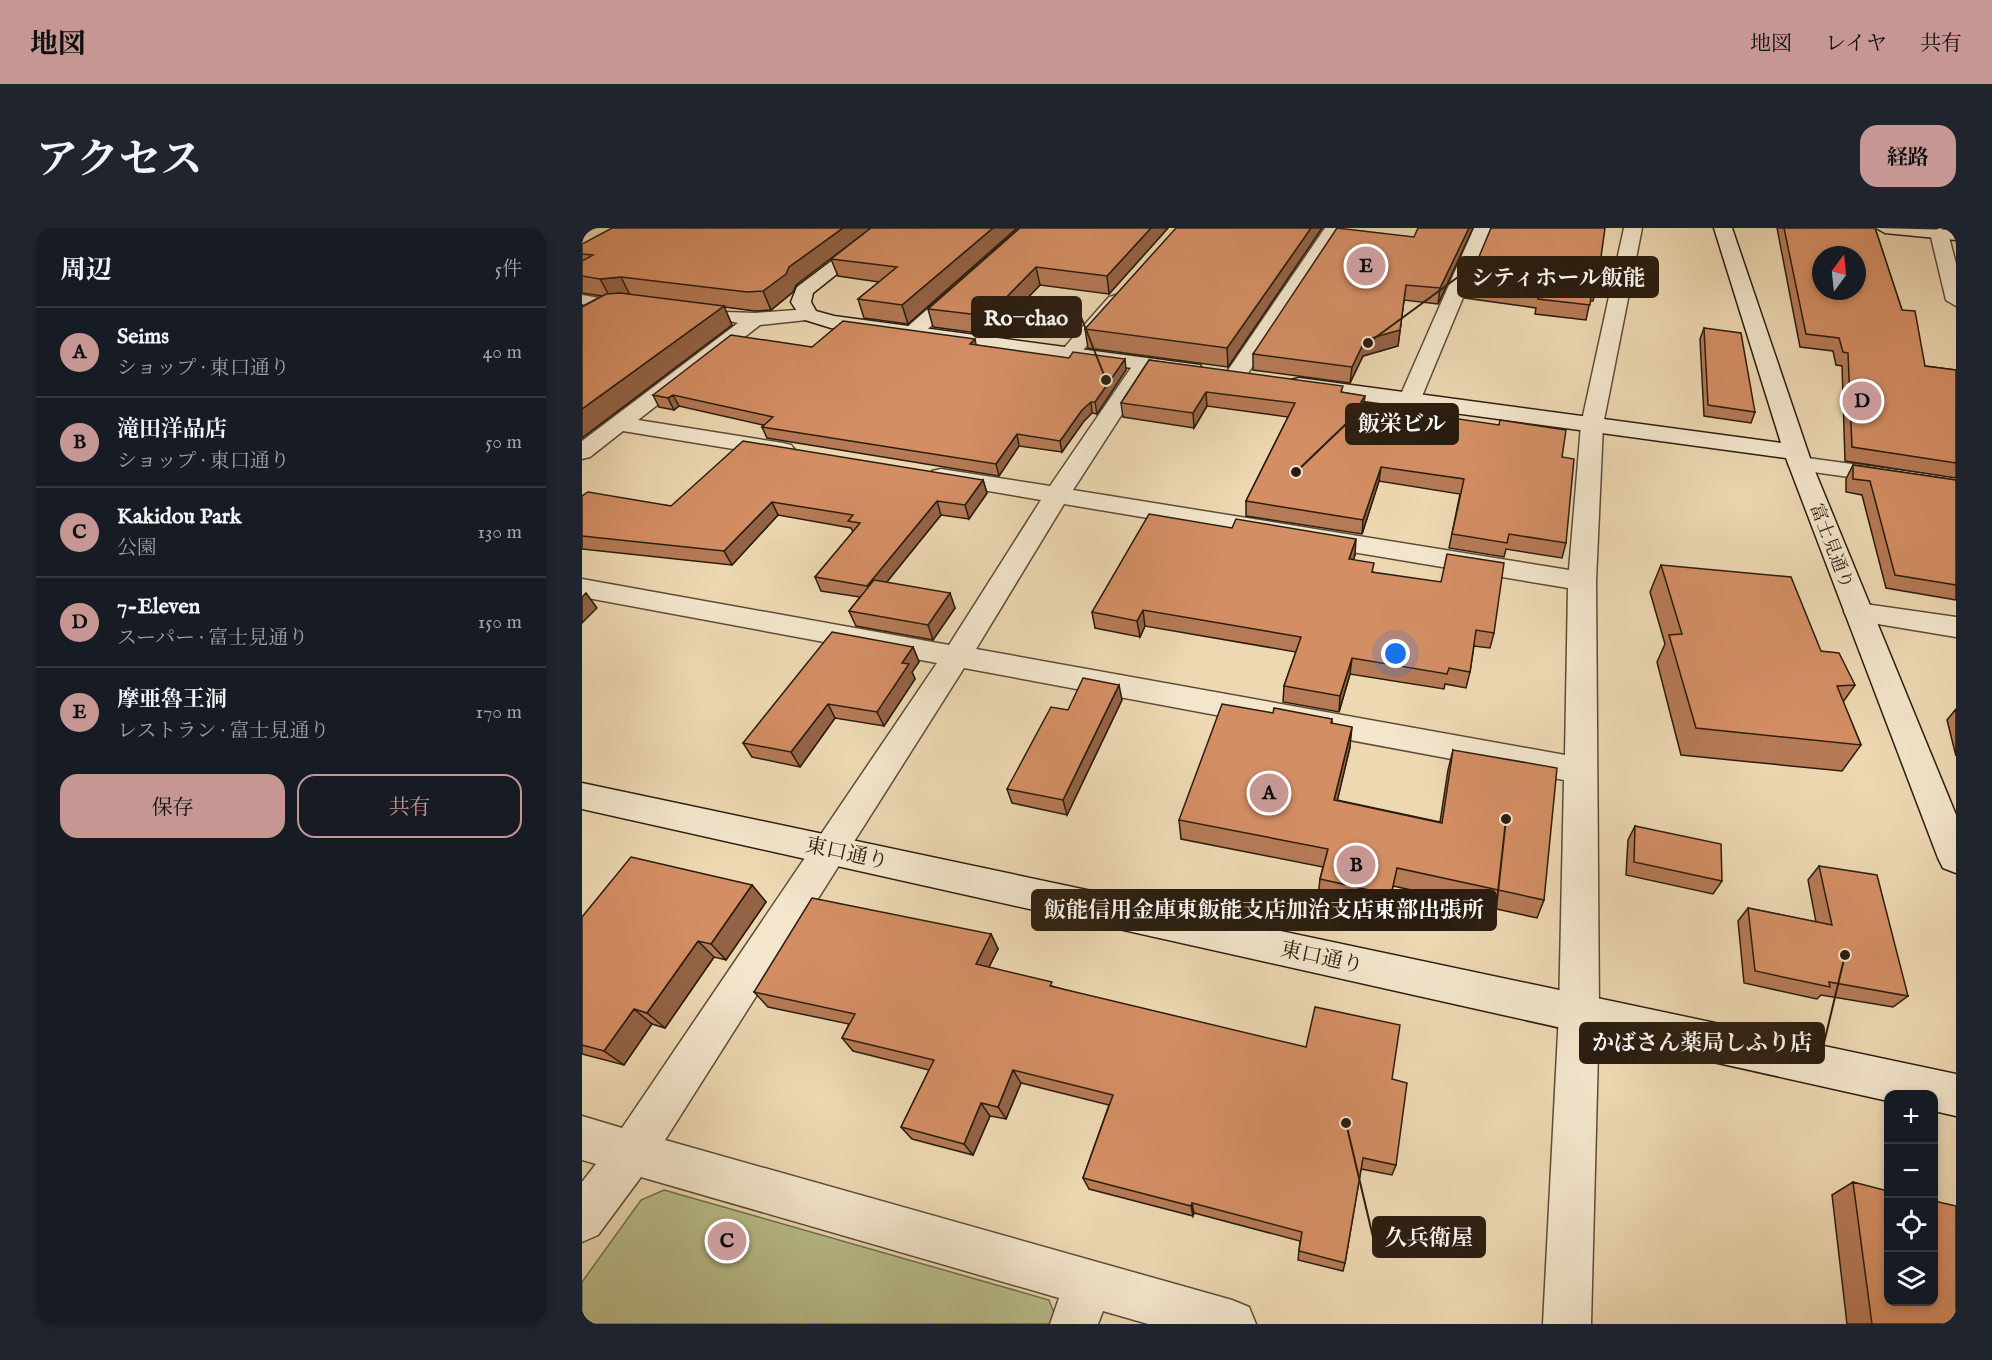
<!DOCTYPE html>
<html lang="ja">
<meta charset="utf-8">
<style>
:root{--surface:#171b24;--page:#20242c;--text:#f1f3f6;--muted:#9ea1a6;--line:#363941;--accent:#c59692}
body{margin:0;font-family:"IM FELL English","Noto Serif JP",serif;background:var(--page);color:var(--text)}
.controls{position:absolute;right:18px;bottom:18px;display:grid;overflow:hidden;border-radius:12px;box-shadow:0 3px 9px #0003}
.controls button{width:54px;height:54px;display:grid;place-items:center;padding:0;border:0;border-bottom:2px solid var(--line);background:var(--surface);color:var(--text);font:30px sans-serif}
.compass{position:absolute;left:1230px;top:18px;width:54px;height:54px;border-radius:50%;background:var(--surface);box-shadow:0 3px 9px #0003;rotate:15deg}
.you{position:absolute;left:814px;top:426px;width:21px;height:21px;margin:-15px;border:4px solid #fff;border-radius:50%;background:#1a73e8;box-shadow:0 0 0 9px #1a73e833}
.badge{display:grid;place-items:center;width:39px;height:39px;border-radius:50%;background:var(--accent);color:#111;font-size:20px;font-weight:700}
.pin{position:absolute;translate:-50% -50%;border:3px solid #fff;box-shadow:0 2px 6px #0006}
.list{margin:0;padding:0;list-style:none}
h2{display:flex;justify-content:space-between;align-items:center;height:78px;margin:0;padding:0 24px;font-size:26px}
h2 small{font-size:20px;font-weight:400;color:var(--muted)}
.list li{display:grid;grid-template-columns:39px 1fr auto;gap:18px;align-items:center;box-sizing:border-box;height:90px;padding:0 24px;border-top:2px solid var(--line)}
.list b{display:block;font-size:22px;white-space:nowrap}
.list p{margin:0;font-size:20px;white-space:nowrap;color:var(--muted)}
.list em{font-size:20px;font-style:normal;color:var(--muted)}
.actions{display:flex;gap:12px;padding:18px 24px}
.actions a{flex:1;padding:14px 0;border:2px solid var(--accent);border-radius:18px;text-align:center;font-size:21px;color:var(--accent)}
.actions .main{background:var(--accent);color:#111}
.icon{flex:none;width:33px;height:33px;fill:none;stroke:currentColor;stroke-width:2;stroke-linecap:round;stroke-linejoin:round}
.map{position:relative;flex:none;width:1374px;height:1096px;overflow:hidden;border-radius:18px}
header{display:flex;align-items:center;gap:36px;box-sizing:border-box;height:84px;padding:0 30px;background:var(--accent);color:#111}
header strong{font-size:28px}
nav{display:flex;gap:33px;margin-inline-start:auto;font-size:21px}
.intro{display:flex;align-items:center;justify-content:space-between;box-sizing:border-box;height:144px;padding:0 36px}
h1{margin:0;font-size:42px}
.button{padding:15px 27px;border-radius:18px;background:var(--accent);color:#111;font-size:21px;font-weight:700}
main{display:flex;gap:36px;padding:0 36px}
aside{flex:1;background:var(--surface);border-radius:18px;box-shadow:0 3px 9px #0003}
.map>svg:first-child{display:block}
</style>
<header>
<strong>地図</strong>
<nav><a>地図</a><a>レイヤ</a><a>共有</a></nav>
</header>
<div class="intro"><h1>アクセス</h1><a class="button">経路</a></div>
<main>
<aside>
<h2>周辺<small>5件</small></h2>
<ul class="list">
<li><span class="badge">A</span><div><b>Seims</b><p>ショップ · 東口通り</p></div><em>40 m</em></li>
<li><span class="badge">B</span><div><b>滝田洋品店</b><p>ショップ · 東口通り</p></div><em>50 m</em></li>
<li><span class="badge">C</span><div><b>Kakidou Park</b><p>公園</p></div><em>130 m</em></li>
<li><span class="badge">D</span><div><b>7-Eleven</b><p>スーパー · 富士見通り</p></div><em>150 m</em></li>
<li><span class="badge">E</span><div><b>摩亜魯王洞</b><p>レストラン · 富士見通り</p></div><em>170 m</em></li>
</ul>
<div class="actions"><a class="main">保存</a><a>共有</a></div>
</aside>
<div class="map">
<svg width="1374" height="1096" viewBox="0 0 1374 1096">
<rect width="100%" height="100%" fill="#edd8b2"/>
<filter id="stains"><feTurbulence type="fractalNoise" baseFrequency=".00333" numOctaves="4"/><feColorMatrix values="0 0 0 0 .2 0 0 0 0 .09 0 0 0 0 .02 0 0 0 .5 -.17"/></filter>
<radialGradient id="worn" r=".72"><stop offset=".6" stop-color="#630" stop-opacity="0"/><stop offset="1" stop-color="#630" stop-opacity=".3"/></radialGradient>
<path fill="#b9be8b" stroke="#726e4e" stroke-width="1.5" d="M82,962l385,110 7,18 -2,6h-472v-42l59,-82z"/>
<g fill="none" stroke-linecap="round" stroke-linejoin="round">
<defs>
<path id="street" d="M438,0h19l-120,109h-14l-3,-4 3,-4z
M743,0h18l-100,153h-16l-3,-5z
M892,0h18l-72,173 -3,5h-16l-3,-5z
M1042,0h18l-39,197 -7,156 3,432 -8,311h-48l16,-311 5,-233 -600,-112 -299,472 567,160 17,7 7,17h-108l-45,-13 -5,13h-48l9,-26 -418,-121 -43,58 -16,7v-60l14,-18 -14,-4v-44l40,12 315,-465 -355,-66v-18l367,66 92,-145 -100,-17 -9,-2 -3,-5 3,-5 9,-2 109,17 87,-127h14l4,4 -82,127 496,80 12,-145zM482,276l504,84 -3,167 -589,-106z
M1358,0l8,5 8,31v42l-10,-6 -16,-67z
M0,67l35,6 3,4 -31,22 -7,2v-15l10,-6 -10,-1z
M534,67l10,6 -3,4 -46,52h-14l-3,-4 3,-4 46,-52z
M227,81l7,2 3,4 -3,4 -56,6 -122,95 145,23 8,2 4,5 -4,5 -8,2 -160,-26 -33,26 -8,2v-18l156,-118 -12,-3 -3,-4 3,-4 29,1z
M1218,229l156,21v14l-164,-23 -4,-5 4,-5z
M1276,375l98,14v20l-108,-18 -4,-7 4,-7z"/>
<path id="secondary" d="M293,0h20l-82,65 -2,9 5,9 18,5 358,48 8,1 3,5 -3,5 -8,1 -361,-48 -29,-9 -11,-17 6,-15z
M1132,0h18l80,236 144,351v58l-13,-5 -5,-10 -152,-400 -487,-66 -8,-2 -3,-5 3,-5 8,-2 482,65z
M1294,0l80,2v10l-71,-7z
M0,555l1374,291v42l-22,-5v-17h-46v7l-1306,-292z"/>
</defs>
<use href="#street" stroke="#5b4c38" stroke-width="3"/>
<use href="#secondary" stroke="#2a1d10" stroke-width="3"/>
<use href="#street" fill="#f3e6cd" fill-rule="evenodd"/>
<use href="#secondary" fill="#f3e6cd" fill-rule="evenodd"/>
</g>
<path fill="#b67a56" stroke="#2a1d10" stroke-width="1.5" d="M435,0l-109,96 -44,-6 -6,-19 21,-17 -41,-6 -7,-17z
M438,0h148l-59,66 -69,-9 -48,50 -59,-8 -5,-18z
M740,0l-94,139 -140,-19 -3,-19z
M891,0l-35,76 -34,-4 -6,46 -35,10 -13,27 -97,-13v-16l161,-117z
M1195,0h98l27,82 23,56 31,4v108l-111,-17 -3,-95 -6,-1 -3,-14 -33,-4z
M0,16l214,41 -3,7 -22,18 -16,1 -31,-4 8,18 -150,113v-134l1,2 19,-10 -20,-3z
M886,55l129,3 -4,15h-3l-4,19 -51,-6 1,-6 -71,-10z
M1122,100l51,84 -4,11 -47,-7 -4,-77z
M394,117l150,25 -29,44 -5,-1 -8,8 -22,31 -43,-6 -20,30 -232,-38 -5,-11 1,-2 -84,-19 -5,4 -15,-3 -6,-12 159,-48z
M567,132l216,36 -1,7 48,9 150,45 4,86 -4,15 -56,-9 -2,8 -55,-9 11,-54 -81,-13 -17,53 -116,-18v-15l42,-84 -81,-11 -13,22 -71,-11 -2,-14z
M1271,237l103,15v120l-70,-12 -24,-93 -16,-3v-13z
M401,252l4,13 -18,26 -28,-4 -55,68 69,25 -22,32 -77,-14 -7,-15 11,-14 -39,-6 -6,-14 38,-45 -2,-4 -73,-13 -46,50 -150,-16v-53l89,10z
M773,327l-2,5 20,12 121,61 -4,15 -16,-2 -4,26 -4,16 -21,-4 -1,5 -94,-15 -11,38 -56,-10 1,-16 12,-34 -151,-26 -5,11 -45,-9 -3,-16z
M1079,337l160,86 34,34 -12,17 18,43 -19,26 -161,-16 -24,-93 8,-18 -15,-52z
M331,419l6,15 -7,10 3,7 -31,47 -49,-8 -35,49 -48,-10 -9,-14z
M540,472l-55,115 -55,-12 -5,-14z
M1374,481v47l-9,-36z
M691,485l59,6v4l18,24 -13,53 103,22 8,-52 5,-20 91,150 -7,18 -144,-32 -5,27 -70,-15 2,-19 3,-12 -142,-28 -2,-19z
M1053,598l87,55 -9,13 -87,-19 2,-35z
M1237,638l89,130 -15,11 -72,-12 -4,4 -73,-16 -6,-62 10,-13 68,14 -8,-42z
M170,657l14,17 -40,58 -12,-3 -49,71 -13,-4 -28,41 -42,-11v-137z
M409,706l7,15 -9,18 66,20 337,92 4,86 -4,10 -31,-6 -16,94 -2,8 -45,-11 2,-19 -106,-28 -1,3 -104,-27 -6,-11 26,-73 -88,-22 -15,36 -16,-3 -17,39 -61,-16 -11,-12 28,-57 -76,-19 -11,-13 7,-14 -81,-17 -14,-15z
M1271,954l103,142h-109l-15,-129z"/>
<path fill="#946346" stroke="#2a1d10" stroke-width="1.5" d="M261,0h28l-75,57 -3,7 -22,18 -8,-19 26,-24z
M411,0h24l-109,96 -6,-19z
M569,0h17l-59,66 -2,-18z
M729,0h11l-94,139 -1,-19z
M887,0h4l-35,76 2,-16z
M454,39l4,18 -48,50 -4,-19z
M39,49l9,18 -20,2 -10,-18z
M824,57l-8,61 -35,10 -13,27 2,-16 13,-27z
M142,78l8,19 -150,113v-29z
M393,111l2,11 -7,-6z
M543,131l1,11 -29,44 -2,-12z
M624,164l1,14 -13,22 -1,-15z
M91,167l6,11 -5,4 -6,-12z
M509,174l1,11 -8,8 -22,31 -2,-11 22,-31z
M435,206l2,12 -20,30 -3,-12z
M799,239l-2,14 -17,53 1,-14z
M401,252l4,13 -18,26 -4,-14z
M355,273l4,14 -68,84 -6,-13z
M190,274l6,13 -46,50 -8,-14z
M774,311l-1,16 -7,20 1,-16z
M4,365l11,15 -15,15v-26z
M368,365l5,15 -22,32 -5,-15z
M561,382l2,16 -5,11 -3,-16z
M331,419l6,15 -7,10 3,7 -31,47 -7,-14 25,-49z
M770,430l-2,16 -11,38 1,-16z
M537,457l3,15 -55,115 -4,-15z
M246,476l7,14 -35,49 -9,-15z
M770,499l-2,20 -17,72 1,-19z
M170,657l14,17 -40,58 -15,-16z
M409,706l7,15 -15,30 -7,-15z
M116,713l16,16 -49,71 -18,-15z
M52,781l18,15 -28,41 -20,-14z
M431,842l8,13 -15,36 -8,-12z
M399,875l9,13 -17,39 -9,-11z
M610,975l2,10 -1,3 -2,-10z"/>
<path fill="#d48e64" stroke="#2a1d10" stroke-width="1.5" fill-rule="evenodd" d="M30,0h231l-54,39 -3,7 -23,17 -16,1 -126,-15 -21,2 -18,-3v-15l11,-6 -11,-1v-10z
M289,0h122l-91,77 -44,-6 39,-32 -66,-8z
M438,0h131l-44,48 -71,-9 -48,49 -60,-7z
M594,0h135l-84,120 -142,-19z
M755,0l77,9 4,-9h51l-29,60 -34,-3 -6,45 -35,10 -13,27 -99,-13z
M909,0h114l-8,58h-5l-2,19 -52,-6 2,-6 -72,-10z
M1202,0h91l27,82 13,1 10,55 31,4v93l-104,-16 -4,-94 -5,-1 -4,-14 -33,-4zM1239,27h36v36h-36z
M38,65l104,13 -142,103v-102l24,-13z
M261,93l132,18 -5,5 99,14 4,-6 52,7 -30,43h-4l-9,8 -22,31 -43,-7 -21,30 -234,-37 11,-10 -100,-22 -5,3 -15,-3 78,-60 81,12z
M1122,100l37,5 14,79 -47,-7z
M567,132l194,26 -2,6 24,4 -4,6 51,8 -1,2 88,13 1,-5 66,10 -4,27 12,2 -8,84 -57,-9 -2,9 -55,-9 12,-55 -83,-12 -18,53 -117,-19 49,-98 -89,-11 -13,21 -72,-10z
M161,213l240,39 -18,25 -28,-4 -70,85 -52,-9 45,-54 -12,-2 5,-6 -81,-13 -48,49 -142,-15v-40l6,-4 83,14z
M1271,237l103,15v105l-61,-10 -25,-94 -17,-2z
M567,286l83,14 4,-9 120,20 -7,20 25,4 -2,9 69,10 6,-28 57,9 -10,70 -18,-3 -6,42 -21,-4 -2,6 -95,-16 -12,38 -56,-10 17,-49 -158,-27 -6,11 -45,-9z
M1079,337l130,12 30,74 18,2 16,32 -18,1 24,59 -165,-17 -27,-93 13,-1z
M292,352l76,13 -22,32 -79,-14z
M250,404l81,15 -11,16 7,1 -32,48 -49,-8 -37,48 -48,-9z
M501,450l36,7 -56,115 -56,-11 44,-82 17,3z
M640,476l51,9 1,-5 58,11 -1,4 21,4 -18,73 108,23 11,-73 104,18 -13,132 -147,-32 -6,27 -71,-16 8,-30 -149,-29z
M1053,598l86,18 1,37 -88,-19z
M49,629l121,28 -41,59 -13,-3 -51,72 -13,-4 -30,42 -22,-6v-128z
M1237,638l58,9 31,121 -79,-14 1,5 -75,-16 -7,-63 84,17z
M230,670l179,36 -15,30 76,18 -2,4 256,61 9,-40 85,18 -8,54 15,4 -11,82 -33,-7 -18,105 -46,-12 3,-19 -110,-29 -1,3 -108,-28 30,-83 -100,-25 -15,37 -17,-4 -17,41 -63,-17 33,-67 -92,-22 13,-24 -101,-22z
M1271,954l35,9v111h46v-101l22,5v118h-84z"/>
<g text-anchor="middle" stroke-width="4.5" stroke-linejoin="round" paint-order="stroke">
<g font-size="18" fill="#2a1d10" stroke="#f3e6cd">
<text transform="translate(1250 318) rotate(69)" y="6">富士見通り</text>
</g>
<g font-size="21" fill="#2a1d10" stroke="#f3e6cd">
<text transform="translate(265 625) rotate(12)" y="7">東口通り</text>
<text transform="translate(740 729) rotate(12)" y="7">東口通り</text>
</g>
</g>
<path fill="none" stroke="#2a1d10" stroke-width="2" d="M786 115L876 49M524 152L499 89M714 244L764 196M924 591L914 682M1263 727L1242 815M764 895L791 1009"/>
<g fill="#2a1d10" stroke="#f3e6cd" stroke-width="2">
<circle cx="786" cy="115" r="6"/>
<circle cx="524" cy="152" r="6"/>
<circle cx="714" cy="244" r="6"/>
<circle cx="924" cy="591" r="6"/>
<circle cx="1263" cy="727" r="6"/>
<circle cx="764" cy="895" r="6"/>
</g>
<g fill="#2a1d10" stroke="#2a1d10" stroke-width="2">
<rect x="876" y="29" width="200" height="40" rx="6"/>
<rect x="390" y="69" width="109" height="40" rx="6"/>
<rect x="764" y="176" width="112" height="40" rx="6"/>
<rect x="450" y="662" width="464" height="40" rx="6"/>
<rect x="998" y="795" width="244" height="40" rx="6"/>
<rect x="791" y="989" width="112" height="40" rx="6"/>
</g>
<g font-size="22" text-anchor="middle" font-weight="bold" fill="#fff">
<text x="976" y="57">シティホール飯能</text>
<text x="444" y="97">Ro−chao</text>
<text x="820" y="203">飯栄ビル</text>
<text x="682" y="689">飯能信用金庫東飯能支店加治支店東部出張所</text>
<text x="1120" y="822">かばさん薬局しふり店</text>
<text x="847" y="1017">久兵衛屋</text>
</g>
<rect width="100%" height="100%" filter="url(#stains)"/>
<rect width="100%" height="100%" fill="url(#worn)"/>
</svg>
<div class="controls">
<button>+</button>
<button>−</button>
<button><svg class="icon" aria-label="locate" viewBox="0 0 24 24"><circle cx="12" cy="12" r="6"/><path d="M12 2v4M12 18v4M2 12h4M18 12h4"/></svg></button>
<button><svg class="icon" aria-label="layers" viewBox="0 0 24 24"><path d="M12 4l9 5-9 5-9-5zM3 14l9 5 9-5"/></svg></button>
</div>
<svg class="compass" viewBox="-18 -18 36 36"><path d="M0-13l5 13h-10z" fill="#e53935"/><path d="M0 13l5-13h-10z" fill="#9ea1a6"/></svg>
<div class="you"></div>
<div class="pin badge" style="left:687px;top:565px">A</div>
<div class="pin badge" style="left:774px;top:637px">B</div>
<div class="pin badge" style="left:145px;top:1013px">C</div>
<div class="pin badge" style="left:1280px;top:173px">D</div>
<div class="pin badge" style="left:784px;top:38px">E</div>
</div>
</main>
